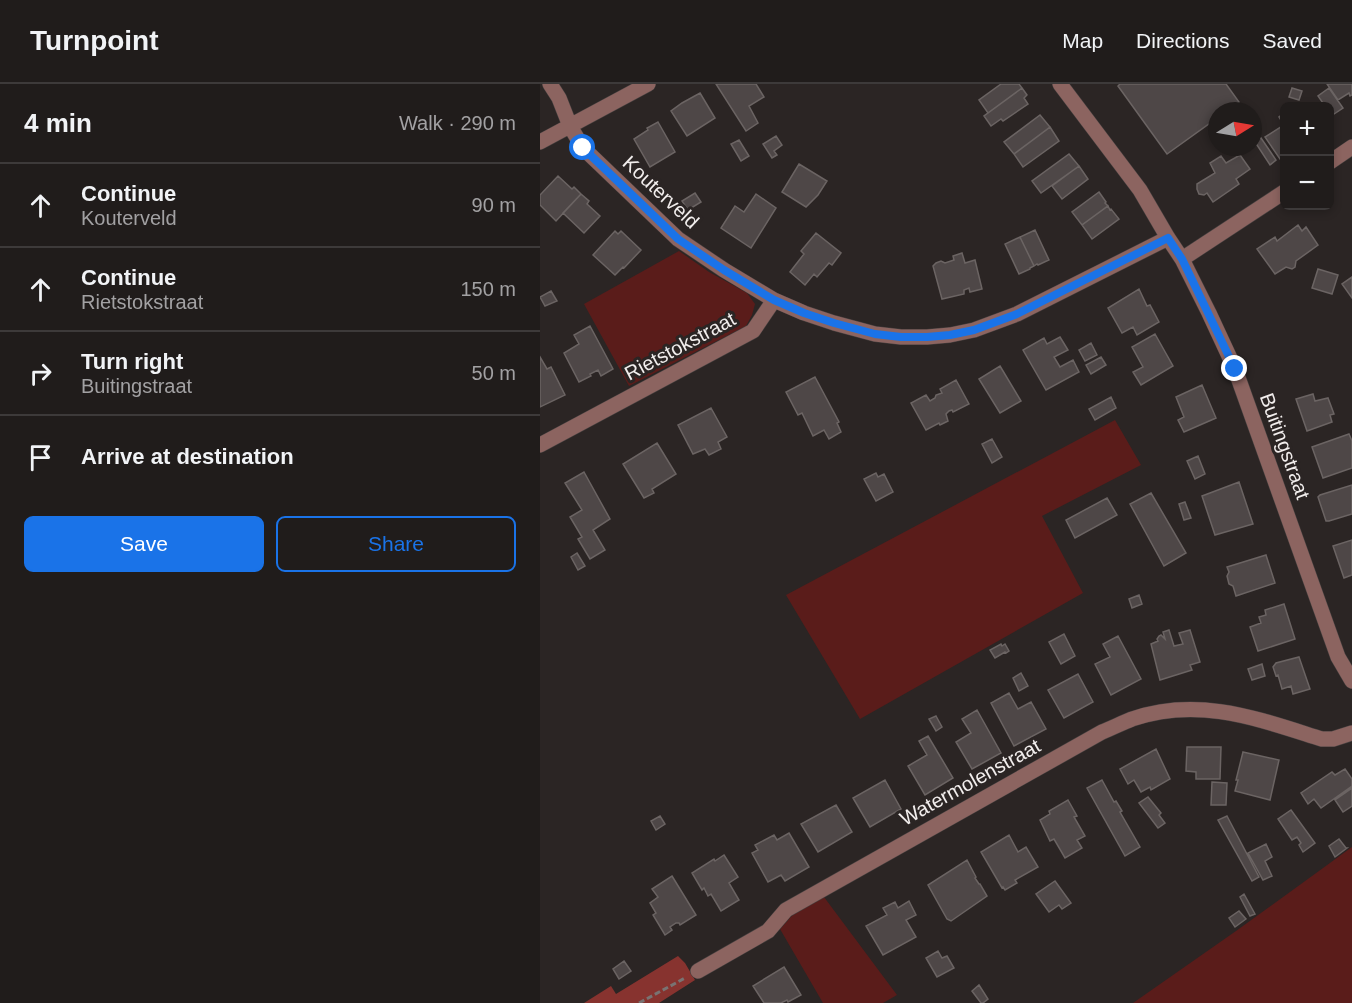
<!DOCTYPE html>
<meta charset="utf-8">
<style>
:root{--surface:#201c1b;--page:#2d2928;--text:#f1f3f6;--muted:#a2a1a3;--line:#3d3a3a;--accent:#1a73e8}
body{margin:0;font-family:Helvetica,sans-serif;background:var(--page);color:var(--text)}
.controls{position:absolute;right:18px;top:18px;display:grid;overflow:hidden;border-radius:9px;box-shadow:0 3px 9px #0003}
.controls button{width:54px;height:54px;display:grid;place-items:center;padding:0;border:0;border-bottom:2px solid var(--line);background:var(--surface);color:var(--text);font:30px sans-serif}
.compass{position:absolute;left:668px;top:18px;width:54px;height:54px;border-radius:50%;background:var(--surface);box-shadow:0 3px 9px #0003;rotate:79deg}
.stop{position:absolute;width:18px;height:18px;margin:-14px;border:4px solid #1a73e8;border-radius:50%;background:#fff}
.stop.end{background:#1a73e8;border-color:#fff;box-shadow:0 2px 6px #0008}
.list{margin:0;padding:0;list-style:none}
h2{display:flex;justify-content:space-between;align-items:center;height:78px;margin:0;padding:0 24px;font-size:26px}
h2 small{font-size:20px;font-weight:400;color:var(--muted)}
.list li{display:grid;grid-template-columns:39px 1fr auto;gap:18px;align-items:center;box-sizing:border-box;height:84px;padding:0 24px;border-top:2px solid var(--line)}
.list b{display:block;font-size:22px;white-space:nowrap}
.list p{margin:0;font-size:20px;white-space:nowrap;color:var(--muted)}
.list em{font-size:20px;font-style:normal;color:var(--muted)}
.actions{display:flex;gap:12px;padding:18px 24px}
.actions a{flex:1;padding:14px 0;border:2px solid var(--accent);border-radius:9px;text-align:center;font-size:21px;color:var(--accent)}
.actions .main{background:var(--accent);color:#fff}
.icon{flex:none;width:33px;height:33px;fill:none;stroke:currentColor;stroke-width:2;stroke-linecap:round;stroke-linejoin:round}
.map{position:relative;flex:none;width:812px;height:919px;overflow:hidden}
header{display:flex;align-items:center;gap:36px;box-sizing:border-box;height:84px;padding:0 30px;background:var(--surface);border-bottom:2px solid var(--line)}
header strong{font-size:28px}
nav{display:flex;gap:33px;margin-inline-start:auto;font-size:21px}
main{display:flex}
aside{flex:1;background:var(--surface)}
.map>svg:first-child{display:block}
</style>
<header>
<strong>Turnpoint</strong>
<nav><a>Map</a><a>Directions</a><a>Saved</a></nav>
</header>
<main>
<aside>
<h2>4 min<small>Walk · 290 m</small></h2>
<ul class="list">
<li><svg class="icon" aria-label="ahead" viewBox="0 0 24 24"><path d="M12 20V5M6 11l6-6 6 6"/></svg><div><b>Continue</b><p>Kouterveld</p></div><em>90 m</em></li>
<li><svg class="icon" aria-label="ahead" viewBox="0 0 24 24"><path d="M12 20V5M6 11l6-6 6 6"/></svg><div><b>Continue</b><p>Rietstokstraat</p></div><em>150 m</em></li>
<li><svg class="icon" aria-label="right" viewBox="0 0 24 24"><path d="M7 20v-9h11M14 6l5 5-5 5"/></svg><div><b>Turn right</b><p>Buitingstraat</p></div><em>50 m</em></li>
<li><svg class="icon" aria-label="arrive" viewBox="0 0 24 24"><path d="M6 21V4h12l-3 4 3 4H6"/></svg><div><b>Arrive at destination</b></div></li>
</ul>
<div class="actions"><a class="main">Save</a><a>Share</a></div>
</aside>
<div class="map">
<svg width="812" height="919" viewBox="0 0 812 919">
<rect width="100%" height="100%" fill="#2b2524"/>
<path fill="#5a1c1a" d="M139,167l30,21 38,21 8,11 -3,11 -6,11 -117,60 -45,-82z
M575,336l26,45 -99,51 41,77 -223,126 -74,-124z
M812,763v156h-219l103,-72z
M284,813l73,98 -14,8h-60l-43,-74 16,-18z"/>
<path fill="#87332f" d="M138,872l7,7 10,17 -36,23h-75l27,-17 5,8z"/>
<path fill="#4e4747" stroke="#6b6463" stroke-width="1.5" d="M176,0h40l8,13 -15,9 9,17 -12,8z
M461,0h18l3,4 -34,25 -9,-13z
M580,0h106l13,18 -13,9h-9v7l-50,36 -49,-68z
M787,0h25v11l-2,1 -1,-3 -11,7z
M482,4l5,7 -3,3 4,6 -25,17 -2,-2 -10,7 -7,-10z
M752,4l10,3 -3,9 -10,-3z
M789,4l14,20 -12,8 -1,-2v-8h-5l-7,-10z
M160,9l15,25 -28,18 -16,-25 11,-8z
M744,29v43l-4,3 -15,-22 19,-12 -5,-8z
M500,31l10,12 -36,27 -10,-12z
M118,38l17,30 -25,15 -16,-28 14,-9 -1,-2z
M510,43l9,14 -36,26 -9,-13z
M236,52l6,9 -8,6 3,4 -5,3 -9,-14z
M721,54l15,22 -6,5 -15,-23z
M199,56l10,16 -8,5 -10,-17z
M529,70l10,12 -38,27 -9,-12z
M700,71l10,14 -14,10 3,5 -26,18 -6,-9 -3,2 -5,-1 -2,-5v-5l18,-11 -5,-10 11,-7 5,7z
M259,80l28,17 -9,14 -12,12 -24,-15z
M539,82l9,13 -26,20 -10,-13z
M18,92l14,13 2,-2 7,7 -25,27 -16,-16v-10z
M559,108l7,10 -1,1 3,3 -26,19 -10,-13z
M155,109l6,9 -13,8 -6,-9z
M41,110l8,7 -2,3 13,12 -16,17 -21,-20z
M216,110l20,14 -25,40 -30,-20 14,-22 9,6z
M568,122l2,4 1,-1 8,10 -27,20 -10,-14z
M758,141l4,6 4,-4 12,18 -22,16 -1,6 -3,2 -6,-2 -11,7 -18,-25 18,-12 2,4z
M495,146l14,30 -11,5 -1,-1 -3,2 -14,-29z
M75,147l3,3 3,-3 20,19 -17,18 -1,-1 -8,8 -22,-20z
M276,149l25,20 -9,12 -3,-2 -12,14 -3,-3 -9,11 -15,-13 14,-18 -3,-3z
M480,153l14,29 -4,2v1l-11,5 -14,-30z
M422,169l3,10 10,-3 7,29 -12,3 -1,-4 -5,2v4l-22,5 -9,-33 3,-3 5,-2 4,2 9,-3 -1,-4z
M778,185l20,6 -6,19 -20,-6z
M812,193v21l-10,-14z
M599,205l8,17 3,-1 9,17 -22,13 -4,-8 -11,6 -14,-25z
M11,207l6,10 -12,5 -5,-9z
M50,242l23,43 -12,7 -3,-6 -8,4 1,2 -12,6 -15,-29 15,-9 -5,-9z
M615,250l18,32 -32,19 -8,-13 10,-5 -11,-20z
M520,253l8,13 -14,7 6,10 13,-7 6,12 -33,18 -23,-40 21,-12 3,6z
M551,259l6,12 -12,6 -6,-11z
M0,273l7,12 4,-2 14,28 -25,12z
M561,273l5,8 -15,9 -5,-9z
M460,282l21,35 -21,12 -21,-34z
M275,293l24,45 -2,1 4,9 -12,7 -5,-9 -11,6 -11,-23 -4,2 -12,-23z
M416,296l13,24 -16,8 -1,-2 -3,1 -3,3 2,7 -8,4 -1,-2 -13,7 -15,-27 15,-8 4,6 5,-3 1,-3 6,-2 -2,-4z
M662,301l14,33 -32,14 -6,-12 6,-3 -8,-20z
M773,310l2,7 13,-3 6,16 -4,1 2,7 -25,9 -11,-32z
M571,313l5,11 -21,12 -6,-11z
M171,324l16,29 -9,5 3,7 -12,6 -4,-6 -12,5 -15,-29z
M809,350l3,7v27l-29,10 -11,-31z
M452,355l10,18 -10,6 -10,-19z
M117,359l19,31 -24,15 2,4 -10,5 -21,-34z
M658,372l7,18 -10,5 -8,-18z
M44,388l26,47 -17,11 12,20 -15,9 -12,-20 4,-2 -12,-20 12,-7 -17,-27z
M336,389l2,4 6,-3 9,18 -17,9 -12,-22z
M699,398l14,42 -38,11 -13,-39z
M812,401v29l-23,7h-3l-8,-24 2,-2z
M611,409l35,60 -22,13 -34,-62z
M567,414l10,17 -42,23 -9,-18z
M645,418l6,16 -7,2 -5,-16z
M812,456v35l-8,3 -11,-32z
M37,469l8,13 -7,4 -7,-13z
M726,471l9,28 -39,13 -3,-10 -4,-2 -2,-8 2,-4 -2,-5z
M599,511l3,9 -10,4 -3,-9z
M744,520l11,35 -37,12 -8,-24 11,-4 -2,-6 7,-2 -1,-5z
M629,546l5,16 9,-2 -4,-11 11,-3 10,32 -10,3 2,5 -32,10 -9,-36 7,-3 -1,-2 2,-3 2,-1 4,4 -2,-7z
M524,550l11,22 -14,8 -12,-22z
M578,552l23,43 -30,16 -16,-31 15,-7 -7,-13z
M461,560l1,2 3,-2 4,7 -3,2 -1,-1 -10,6 -5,-8z
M759,573l11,32 -17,5 -2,-8 -9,3 -4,-14 -2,1 -3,-9 3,-4z
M722,580l3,12 -13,4 -4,-11z
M481,589l7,13 -9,5 -6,-13z
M538,590l15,28 -29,16 -16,-28z
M469,609l9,16 13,-7 15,27 -32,17 -23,-43z
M437,626l24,43 -29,16 -16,-27 15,-9 -9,-14z
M396,632l6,11 -6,4 -7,-12z
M388,652l25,42 -28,17 -17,-29 19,-11 -8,-14z
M647,663h34l-1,32h-24v-7l-10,-1z
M616,665l14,30 -19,11 -1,-3 -9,5 -7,-12 -6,4 -8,-15z
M703,668l36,8 -9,40 -35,-9 3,-11h-2z
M805,685l7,10v7l-31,22 -7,-9 -6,5 -7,-11 31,-21 3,3z
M345,696l16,29 -31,18 -17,-29z
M562,696l12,22 2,-1 6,10 -2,1 20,35 -15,9 -38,-68z
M672,698l15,1 -1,22h-15z
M812,704v18l-9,6 -8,-12z
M608,713l13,16 -2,2 6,8 -7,5 -19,-25z
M528,716l9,16 -3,1 11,19 -8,4 5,8 -17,10 -11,-19 -4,2 -10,-21 10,-6 -1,-3z
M296,721l16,27 -34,20 -17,-28z
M751,726l24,33 -12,9 -4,-7 2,-2 -4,-6 -5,3 -14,-21z
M120,732l5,8 -9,6 -5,-9z
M687,732l32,61 -7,4 -34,-61z
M249,749l20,34 -24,14 -4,-6 -13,7 -16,-29 6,-3 -3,-5 19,-10 3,5z
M469,751l9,17 8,-5 12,20 -23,13 2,3 -12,7 -2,-3 -1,1 -21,-36z
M799,755l7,9h1l-12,9 -6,-11z
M726,760l6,13 -7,4 7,15 -9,4 -15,-27z
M184,771l14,22 -9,6 10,17 -18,11 -10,-17 -3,2 -4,-8 -2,2 -10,-17 22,-14 1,2z
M427,776l9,17 -1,1 4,6h1l7,12 -36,25 -4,-2 -19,-34z
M132,792l24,39 -16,10 -1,-2h-3l-6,4 2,3 -7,5 -12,-20 3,-2 -6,-10 8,-6 -6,-8z
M515,797l16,22 -9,6 -3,-4 -10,7 -13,-18z
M704,810l11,20 -5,2 -10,-19z
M369,817l7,14 -10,5 10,17 -33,18 -17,-29 21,-11 -4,-7 12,-6 3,6z
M699,827l7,8 -11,8 -6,-9z
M398,867l4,7 5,-2 7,12 -17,9 -11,-19z
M84,877l7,10 -12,8 -6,-10z
M244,883l17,28 -13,7 -1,-2 -6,3h-17l-11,-17z
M439,901l9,14 -5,4h-2l-9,-12z"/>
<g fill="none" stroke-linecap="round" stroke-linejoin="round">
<defs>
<path id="minor" d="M10,0l9,14 11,28 13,22 95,91 46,31 50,30 30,13 30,10 41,11 26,3h26l23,-2 24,-5 43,-16 151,-76
M520,0l80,106 28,48 14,21 27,54 26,56 103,288 14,24
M0,58l108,-58
M790,78l22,-15
M642,175l102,-67
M0,361l213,-114 21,-31
M158,887l70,-40 18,-21 316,-178c10,-4 20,-9 30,-13 67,-23 126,0 190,20h11l19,-6"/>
</defs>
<use href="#minor" stroke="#474140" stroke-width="16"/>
<path stroke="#797372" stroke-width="3" stroke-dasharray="6 3" stroke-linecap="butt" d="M99,919l46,-25"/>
<use href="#minor" stroke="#8c6460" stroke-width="15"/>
</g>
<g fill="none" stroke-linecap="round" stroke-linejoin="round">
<path stroke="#1a73e8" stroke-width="8" d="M43,64l95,91 46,31 50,30 30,13 30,10 41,11 26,3h26l23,-2 24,-5 43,-16 151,-76 14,21 53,110"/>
</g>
<g text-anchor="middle" stroke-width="6" stroke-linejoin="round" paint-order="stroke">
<g font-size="20" fill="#f2eeed" stroke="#2b2524">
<text transform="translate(121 108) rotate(43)" y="7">Kouterveld</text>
<text transform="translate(140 262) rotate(-28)" y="7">Rietstokstraat</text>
<text transform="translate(745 362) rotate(70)" y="7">Buitingstraat</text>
<text transform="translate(430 698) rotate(-29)" y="7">Watermolenstraat</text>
</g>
</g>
</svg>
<div class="controls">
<button>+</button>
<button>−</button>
</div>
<svg class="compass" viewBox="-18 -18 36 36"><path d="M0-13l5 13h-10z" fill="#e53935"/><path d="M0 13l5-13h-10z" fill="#a2a1a3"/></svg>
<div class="stop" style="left:43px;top:64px"></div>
<div class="stop end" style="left:695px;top:285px"></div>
</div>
</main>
